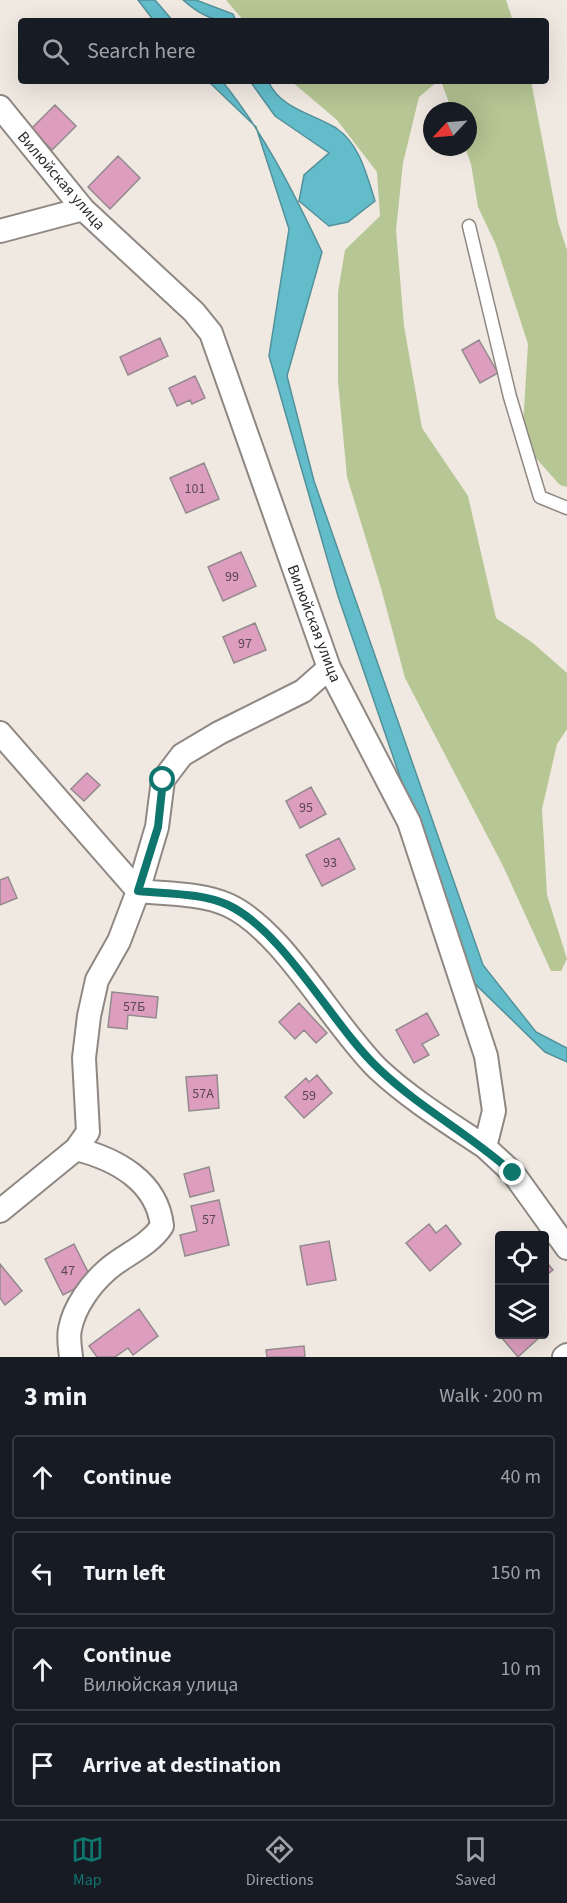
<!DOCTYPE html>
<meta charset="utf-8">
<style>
:root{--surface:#171b24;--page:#20242c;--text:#f1f3f6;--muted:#9ea1a6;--line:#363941;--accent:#0f766e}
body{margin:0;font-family:"Source Sans 3",sans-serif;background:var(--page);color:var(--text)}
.controls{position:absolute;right:18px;bottom:18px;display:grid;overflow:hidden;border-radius:6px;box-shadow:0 6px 24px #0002}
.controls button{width:54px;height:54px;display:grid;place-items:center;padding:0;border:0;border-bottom:2px solid var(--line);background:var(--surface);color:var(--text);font:30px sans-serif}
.compass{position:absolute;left:423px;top:102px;width:54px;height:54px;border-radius:50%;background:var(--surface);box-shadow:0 6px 24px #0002;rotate:244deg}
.stop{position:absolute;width:18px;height:18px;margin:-14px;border:4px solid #0f766e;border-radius:50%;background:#fff}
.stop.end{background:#0f766e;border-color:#fff;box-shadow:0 2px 6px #0008}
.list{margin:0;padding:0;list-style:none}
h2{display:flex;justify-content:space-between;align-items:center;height:78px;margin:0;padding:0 24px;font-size:26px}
h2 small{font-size:20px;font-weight:400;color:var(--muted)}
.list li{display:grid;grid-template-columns:39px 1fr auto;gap:18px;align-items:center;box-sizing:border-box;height:84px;margin:0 12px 12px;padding:0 12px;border:2px solid var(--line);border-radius:6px}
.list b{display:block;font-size:22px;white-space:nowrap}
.list p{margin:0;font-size:20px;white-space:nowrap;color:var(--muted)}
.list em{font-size:20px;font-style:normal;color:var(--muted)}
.icon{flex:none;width:33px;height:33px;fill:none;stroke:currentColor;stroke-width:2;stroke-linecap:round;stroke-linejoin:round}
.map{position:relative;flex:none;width:567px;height:1357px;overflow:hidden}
.search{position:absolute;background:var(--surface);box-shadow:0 6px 24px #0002;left:18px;right:18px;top:18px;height:66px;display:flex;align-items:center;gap:15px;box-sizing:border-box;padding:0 21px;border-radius:6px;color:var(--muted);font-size:22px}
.sheet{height:462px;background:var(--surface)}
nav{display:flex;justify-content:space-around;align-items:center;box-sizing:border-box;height:84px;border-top:2px solid var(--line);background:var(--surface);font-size:16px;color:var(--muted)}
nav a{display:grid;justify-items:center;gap:3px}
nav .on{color:var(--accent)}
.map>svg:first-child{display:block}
</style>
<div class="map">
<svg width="567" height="1357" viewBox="0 0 567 1357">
<rect width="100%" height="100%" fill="#f0e9e2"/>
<path fill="#b6c694" d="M226,0h280l7,21h-269z
M291,81h147l-19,16 -16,66 -7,67 8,96 18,102 46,68 28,122 37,25 34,30v56l-10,15 -15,65 5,86 20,64 -6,12h-10l-48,-105 -98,-188 -24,-90 -34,-111 -9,-96v-89l7,-42 35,-34 -3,-44 -40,-52z
M441,81h90l27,141 9,28v237l-7,-2 -26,-29 -11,-31 5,-81 -32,-99 -18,-38 -7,-43 -6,-17h3v-36h-16z"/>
<path fill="#62bcca" stroke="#53919a" stroke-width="1.5" d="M138,0h17l18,21h-19z
M183,0h13l37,14 3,7c-23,0 -35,-5 -53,-21z
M208,81h14c42,52 71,110 100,171l-35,124 27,105 169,484 53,67 31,16v14l-22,-10 -76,-74 -131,-382 -69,-240 20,-127 -33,-102z
M250,81h18c13,28 43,32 68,47 24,16 31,48 39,73l-27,21 -19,4 -30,-25 5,-26 25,-22 -54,-37z"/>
<path fill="#dd9dbe" stroke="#938a8e" stroke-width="1.5" d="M55,105l21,21 -24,24 -21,-21z
M118,156l22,22 -30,31 -22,-22z
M160,338l8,18 -40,19 -8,-18z
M479,340l19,33 -18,10 -18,-33z
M195,376l10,22 -13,6 -2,-4 -13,6 -8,-18z
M204,463l15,36 -33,14 -16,-35z
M241,552l15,34 -33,15 -15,-34z
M255,623l11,27 -32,13 -11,-26z
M87,773l13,12 -16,16 -13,-12z
M311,787l15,27 -26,14 -14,-27z
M339,838l16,31 -33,17 -16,-31z
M8,877l9,21 -17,7v-25z
M112,992l46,5 -2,21 -28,-3 -1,14 -19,-2z
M299,1003l28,30 -11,10 -12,-13 -9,9 -16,-17z
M427,1013l12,22 -17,9 7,11 -15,8 -18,-33z
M217,1075l2,33 -30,3 -3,-34z
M317,1075l15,18 -28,25 -19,-21 21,-19 3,4z
M209,1167l5,24 -24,6 -6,-23z
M219,1200l10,45 -44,11 -5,-21 17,-4 -6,-25z
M429,1224l7,9 10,-8 15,19 -31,27 -24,-28z
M329,1241l7,39 -29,5 -7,-39z
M74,1244l18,36 -29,15 -18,-36z
M544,1259l9,11 -9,7z
M0,1264l22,27 -17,14 -5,-7z
M139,1309l19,27 -25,19 -5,-7 -13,9h-18l-8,-11z
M500,1329v5h43l-25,23 -21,-25z
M304,1346l1,11h-38l-1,-7z"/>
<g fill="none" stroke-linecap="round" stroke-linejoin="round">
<defs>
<path id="lane" d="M469,226l41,171 30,100 27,11"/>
<path id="street" d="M0,107l83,102 111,103 17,21 118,335 80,154 77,234 8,55 -9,36 28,26 54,75
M0,231l83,-22
M0,733l138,158c29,3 64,2 90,14 55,25 104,119 150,164 32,30 71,54 107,78
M0,1211l76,-62 12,-17 -4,-74 5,-42 8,-36 22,-39 19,-50 19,-64 6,-47 19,-25 37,-22 84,-42 26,-23
M71,1357c-1,-9 -3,-20 -1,-28 4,-22 21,-45 37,-59 18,-16 41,-23 55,-44 -5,-45 -46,-67 -86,-77
M564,1357l3,-2"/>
</defs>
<use href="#lane" stroke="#8f8882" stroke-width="15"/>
<use href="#street" stroke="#8f8882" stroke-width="26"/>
<use href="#lane" stroke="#fff" stroke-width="12"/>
<use href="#street" stroke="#fff" stroke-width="22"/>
</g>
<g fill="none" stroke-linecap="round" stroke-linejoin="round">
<path stroke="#0f766e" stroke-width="8" d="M163,780l-5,47 -20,64c29,3 64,2 90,14 56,26 104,120 151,164 41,39 92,66 134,104"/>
</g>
<g text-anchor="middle" stroke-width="4.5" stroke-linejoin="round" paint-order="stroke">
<g font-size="14" fill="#5b4950">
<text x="195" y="493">101</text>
<text x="232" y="581">99</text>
<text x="245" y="648">97</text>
<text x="306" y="812">95</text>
<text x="330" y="867">93</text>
<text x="134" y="1011">57Б</text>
<text x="203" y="1098">57А</text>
<text x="309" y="1100">59</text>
<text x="209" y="1224">57</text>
<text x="68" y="1275">47</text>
</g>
<g font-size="16" fill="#302d2b" stroke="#fff">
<text transform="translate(62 180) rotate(49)" y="6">Вилюйская улица</text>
<text transform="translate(315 623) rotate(69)" y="6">Вилюйская улица</text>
</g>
</g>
</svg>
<div class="controls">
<button><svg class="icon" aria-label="locate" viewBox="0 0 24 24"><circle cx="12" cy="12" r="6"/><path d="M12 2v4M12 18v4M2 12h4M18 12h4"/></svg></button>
<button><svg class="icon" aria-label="layers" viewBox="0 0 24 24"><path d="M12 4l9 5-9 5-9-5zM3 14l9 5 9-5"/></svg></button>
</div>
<svg class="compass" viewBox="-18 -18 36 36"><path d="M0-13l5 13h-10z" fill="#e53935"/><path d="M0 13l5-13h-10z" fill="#9ea1a6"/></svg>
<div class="stop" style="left:163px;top:780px"></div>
<div class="stop end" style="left:513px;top:1173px"></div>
<div class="search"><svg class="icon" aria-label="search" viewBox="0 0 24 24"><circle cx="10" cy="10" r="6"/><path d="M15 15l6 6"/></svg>Search here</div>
</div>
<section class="sheet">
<h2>3 min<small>Walk · 200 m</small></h2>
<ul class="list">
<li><svg class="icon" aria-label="ahead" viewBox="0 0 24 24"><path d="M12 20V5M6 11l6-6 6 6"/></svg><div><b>Continue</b></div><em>40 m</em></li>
<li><svg class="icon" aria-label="left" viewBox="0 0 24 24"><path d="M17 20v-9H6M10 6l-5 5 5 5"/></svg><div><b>Turn left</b></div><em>150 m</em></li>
<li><svg class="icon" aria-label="ahead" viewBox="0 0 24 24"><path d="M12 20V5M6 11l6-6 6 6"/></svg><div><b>Continue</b><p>Вилюйская улица</p></div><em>10 m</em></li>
<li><svg class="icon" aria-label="arrive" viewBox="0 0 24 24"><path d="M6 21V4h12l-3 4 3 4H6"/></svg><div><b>Arrive at destination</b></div></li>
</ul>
</section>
<nav>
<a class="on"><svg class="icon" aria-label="map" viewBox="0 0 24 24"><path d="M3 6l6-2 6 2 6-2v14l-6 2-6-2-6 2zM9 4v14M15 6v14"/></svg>Map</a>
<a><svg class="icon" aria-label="directions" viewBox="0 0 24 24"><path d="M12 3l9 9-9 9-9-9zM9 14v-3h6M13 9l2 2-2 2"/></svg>Directions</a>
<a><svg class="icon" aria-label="saved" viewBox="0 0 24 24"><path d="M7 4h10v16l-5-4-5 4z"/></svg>Saved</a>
</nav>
